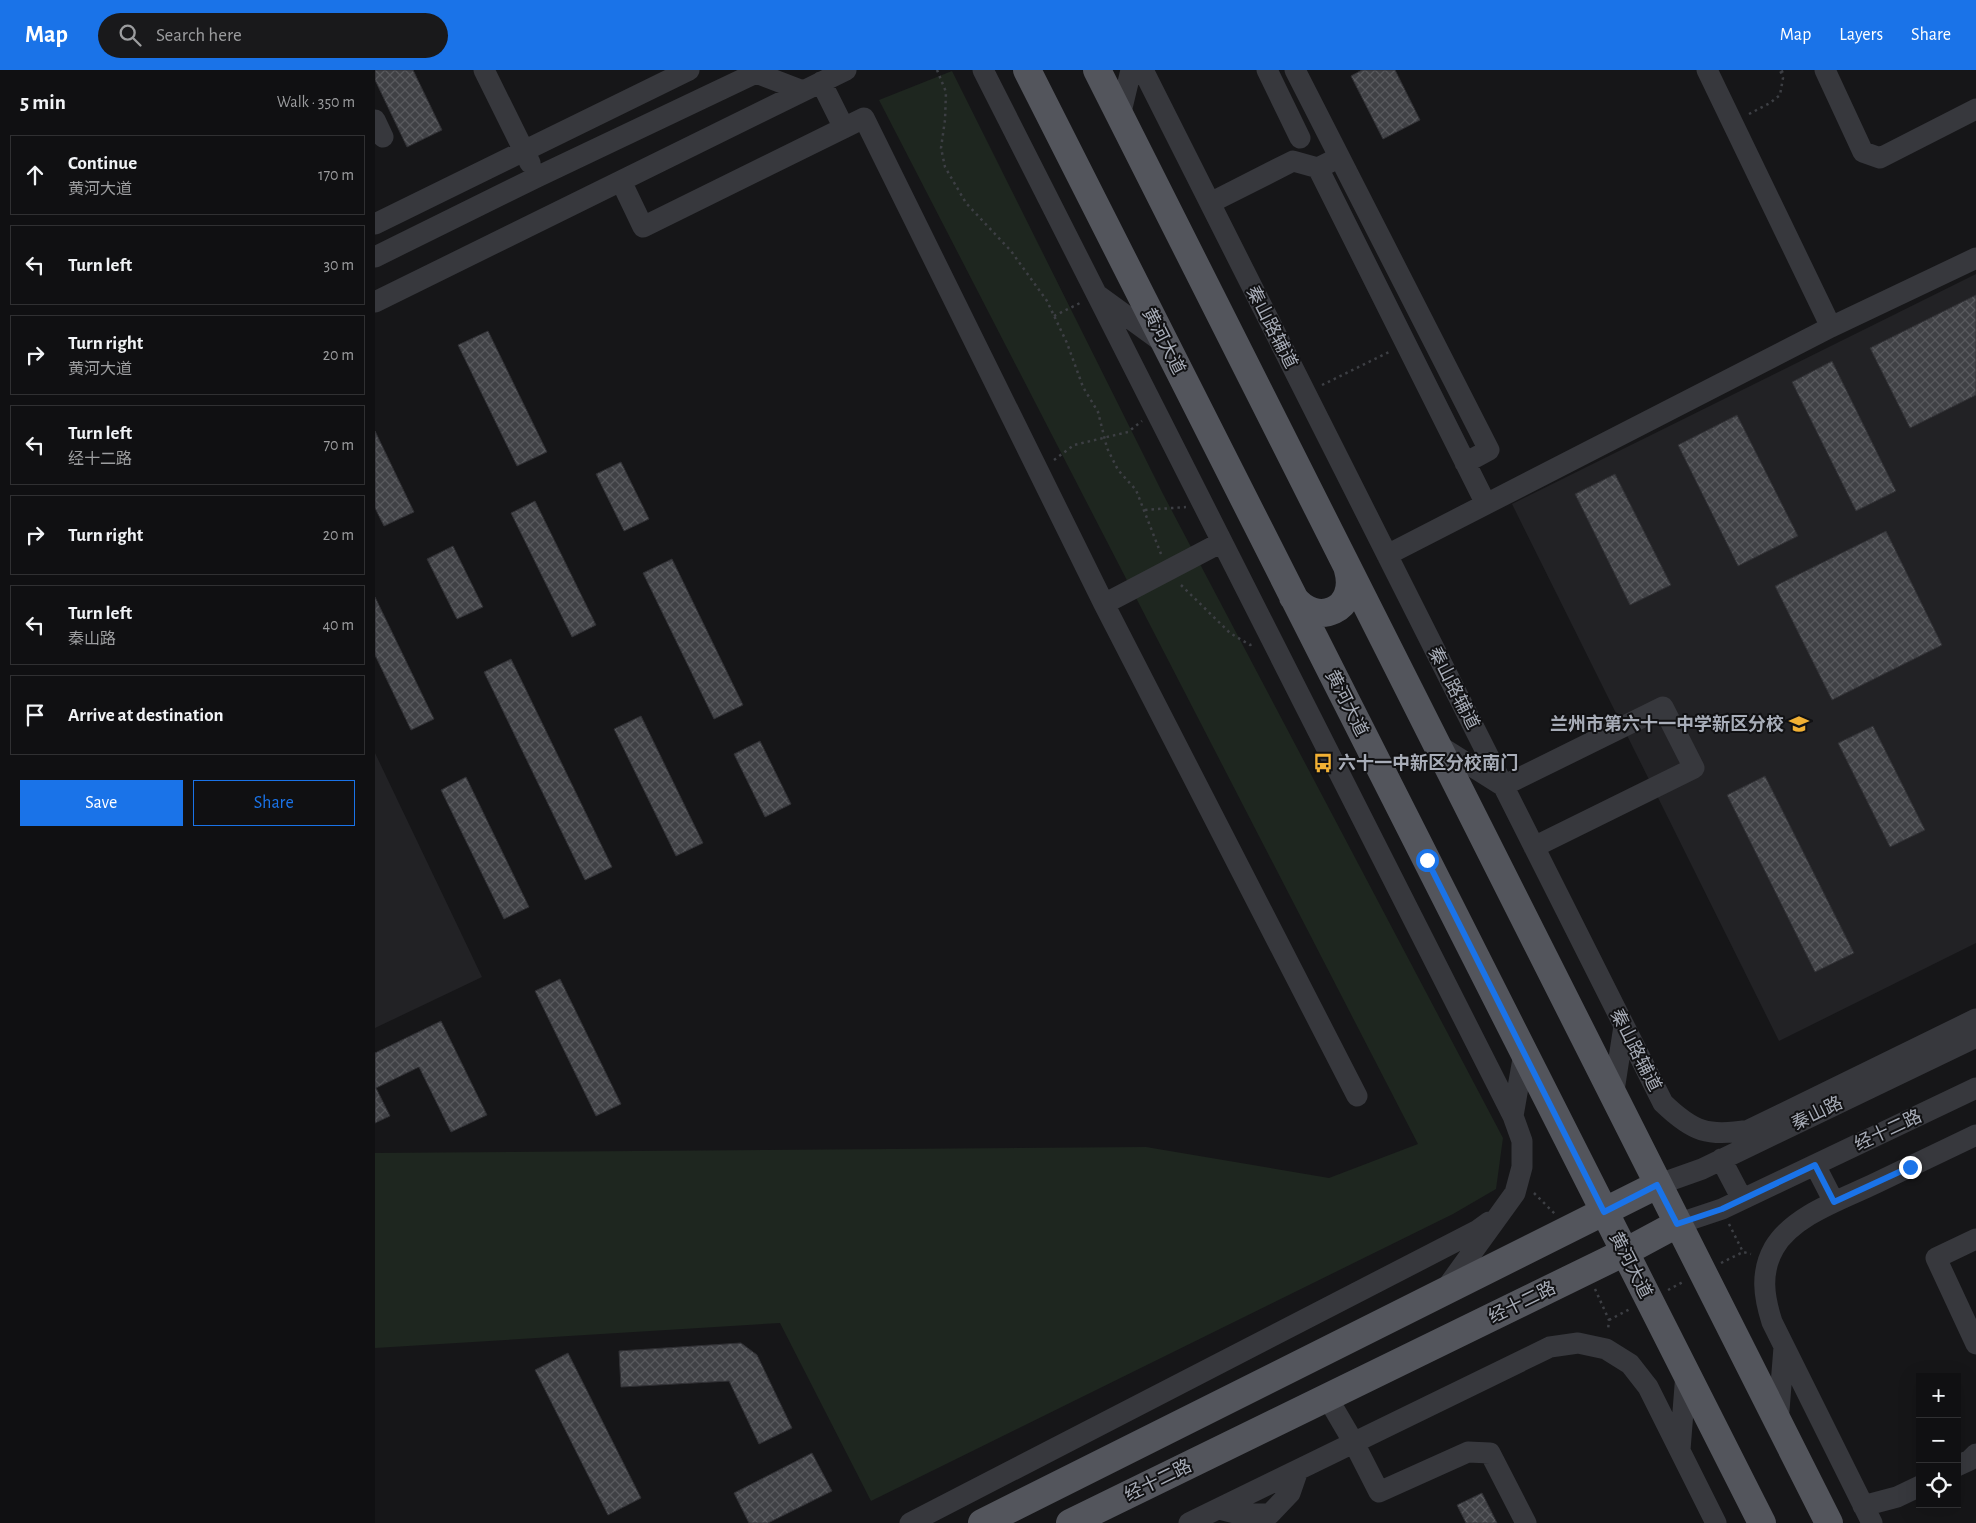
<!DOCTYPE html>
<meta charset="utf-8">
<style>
:root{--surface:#101012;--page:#19191b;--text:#f1f3f6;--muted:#9c9d9f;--line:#303032;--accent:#1a73e8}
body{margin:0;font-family:"Alegreya Sans","Noto Sans SC",sans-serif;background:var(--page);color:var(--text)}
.controls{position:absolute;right:15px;bottom:15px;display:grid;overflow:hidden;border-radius:0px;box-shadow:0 5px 20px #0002}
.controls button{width:45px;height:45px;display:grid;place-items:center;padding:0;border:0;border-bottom:1px solid var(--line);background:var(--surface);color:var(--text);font:25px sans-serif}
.stop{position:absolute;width:15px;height:15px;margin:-11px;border:4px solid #1a73e8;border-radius:50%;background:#fff}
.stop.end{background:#1a73e8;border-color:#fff;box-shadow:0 1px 5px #0008}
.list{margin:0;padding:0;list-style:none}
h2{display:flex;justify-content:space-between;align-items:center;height:65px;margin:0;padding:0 20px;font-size:21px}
h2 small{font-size:16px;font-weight:400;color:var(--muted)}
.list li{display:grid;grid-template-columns:32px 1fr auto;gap:15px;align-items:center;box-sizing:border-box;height:80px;margin:0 10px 10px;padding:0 10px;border:1px solid var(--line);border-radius:0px}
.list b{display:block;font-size:19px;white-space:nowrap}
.list p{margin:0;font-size:16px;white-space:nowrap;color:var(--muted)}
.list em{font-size:16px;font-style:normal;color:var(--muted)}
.actions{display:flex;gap:10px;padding:15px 20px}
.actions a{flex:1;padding:11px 0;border:1px solid var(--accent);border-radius:0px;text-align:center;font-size:18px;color:var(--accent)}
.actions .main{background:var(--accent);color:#fff}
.icon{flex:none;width:28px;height:28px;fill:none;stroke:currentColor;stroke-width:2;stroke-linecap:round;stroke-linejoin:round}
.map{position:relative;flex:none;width:1601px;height:1453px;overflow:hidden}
header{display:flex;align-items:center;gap:30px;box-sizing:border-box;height:70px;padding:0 25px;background:var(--accent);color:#fff}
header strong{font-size:24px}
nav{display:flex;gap:28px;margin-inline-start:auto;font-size:18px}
.search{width:350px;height:45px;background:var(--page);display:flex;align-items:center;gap:12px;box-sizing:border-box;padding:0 18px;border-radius:28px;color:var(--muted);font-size:19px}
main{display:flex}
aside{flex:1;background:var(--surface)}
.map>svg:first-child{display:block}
</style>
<header>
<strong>Map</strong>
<div class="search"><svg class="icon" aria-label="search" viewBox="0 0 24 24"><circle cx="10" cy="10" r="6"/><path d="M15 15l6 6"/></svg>Search here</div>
<nav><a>Map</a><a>Layers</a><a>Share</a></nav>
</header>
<main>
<aside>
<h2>5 min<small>Walk · 350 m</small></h2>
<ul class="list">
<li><svg class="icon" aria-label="ahead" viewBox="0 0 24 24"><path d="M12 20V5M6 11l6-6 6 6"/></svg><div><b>Continue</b><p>黄河大道</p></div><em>170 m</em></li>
<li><svg class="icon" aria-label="left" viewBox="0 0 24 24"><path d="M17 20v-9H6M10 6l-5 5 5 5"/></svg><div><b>Turn left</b></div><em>30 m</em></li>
<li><svg class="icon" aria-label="right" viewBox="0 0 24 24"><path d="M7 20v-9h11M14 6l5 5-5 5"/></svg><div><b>Turn right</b><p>黄河大道</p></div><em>20 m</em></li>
<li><svg class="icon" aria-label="left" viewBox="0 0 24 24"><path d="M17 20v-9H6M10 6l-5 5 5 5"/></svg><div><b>Turn left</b><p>经十二路</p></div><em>70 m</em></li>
<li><svg class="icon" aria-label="right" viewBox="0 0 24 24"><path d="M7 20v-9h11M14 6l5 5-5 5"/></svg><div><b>Turn right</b></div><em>20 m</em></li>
<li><svg class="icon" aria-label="left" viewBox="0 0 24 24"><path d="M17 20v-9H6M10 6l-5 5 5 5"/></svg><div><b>Turn left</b><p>秦山路</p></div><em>40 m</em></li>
<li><svg class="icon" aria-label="arrive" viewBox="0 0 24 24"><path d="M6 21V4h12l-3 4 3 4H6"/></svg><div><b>Arrive at destination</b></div></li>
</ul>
<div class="actions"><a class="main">Save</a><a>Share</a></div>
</aside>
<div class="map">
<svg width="1601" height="1453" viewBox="0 0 1601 1453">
<defs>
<pattern id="building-cross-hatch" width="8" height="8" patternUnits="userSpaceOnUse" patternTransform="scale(1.25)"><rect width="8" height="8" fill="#404145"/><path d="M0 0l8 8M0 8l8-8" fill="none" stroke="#595a5e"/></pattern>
</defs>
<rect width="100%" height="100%" fill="#161618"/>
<path fill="#222225" d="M1601,204v669l-197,98 -267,-537z
M0,683l107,224 -107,51z"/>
<path fill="#1e261f" d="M577,1l211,423 340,644 -7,51 -43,25 -582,287 -91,-178 -405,25v-195l771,-6 183,31 89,-34 -539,-1044z"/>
<path fill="url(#building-cross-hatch)" stroke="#303034" d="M0,0h38l29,60 -35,17 -32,-67z
M987,0h33l25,50 -37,19 -32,-63z
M1601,225v100l-66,33 -40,-80z
M113,261l59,121 -30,14 -59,-121z
M1457,291l64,130 -40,20 -64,-129z
M1362,345l61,121 -60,30 -60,-121z
M0,361l39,81 -30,14 -9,-18z
M246,392l28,57 -25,12 -28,-57z
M1240,404l56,111 -41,20 -55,-111z
M160,431l61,124 -24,12 -61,-124z
M1511,461l56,114 -110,55 -57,-114z
M78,476l30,61 -26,12 -30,-60z
M297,489l71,146 -29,14 -71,-146z
M0,527l59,122 -23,11 -36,-75z
M136,589l101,208 -27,13 -101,-208z
M266,646l62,127 -27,13 -62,-127z
M1498,656l52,104 -35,17 -52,-104z
M385,671l31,63 -26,13 -31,-63z
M1390,706l89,177 -39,19 -88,-177z
M91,707l63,130 -25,12 -63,-129z
M185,909l61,125 -25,12 -61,-125z
M66,951l46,94 -36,17 -32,-65 -43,21 14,28 -15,7v-70z
M366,1273l16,12 35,73 -33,16 -30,-63 -108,6 -2,-36z
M193,1283l73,145 -33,17 -73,-145z
M437,1383l20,38 -64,32h-19l-15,-30z
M1107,1423l15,30h-31l-9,-18z"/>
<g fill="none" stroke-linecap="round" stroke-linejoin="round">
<path stroke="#3d3f44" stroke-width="2.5" stroke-dasharray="2.5 4" stroke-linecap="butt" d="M562,0l9,22 -1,28 -4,28 4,19 21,36 45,48 36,50 20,42 16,44 15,25 9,36 11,22 18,20 25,64
M1406,2l5,-2
M1374,44l21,-11 10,-8 3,-17 -3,-8
M679,246l28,-14
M947,315l69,-34
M679,390l20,-15 54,-13 14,-11
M770,440l41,-3
M806,515l49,48 20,12 5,-2
M1159,1123l21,21
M1354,1154l14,28 8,2
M1346,1193l22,-11
M1220,1219l14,31 -1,10
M1293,1220l15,-8
M1234,1250l21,-11"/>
<path stroke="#37383d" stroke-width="21" d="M109,0l46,93
M608,0l530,1046 9,25v26l-7,26 -70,97
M768,0l520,1033c30,29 45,34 86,27l227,-111
M892,0l33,68
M920,0l194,380 -24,13
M1332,0l124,257
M1450,0l38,82 17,6 96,-49
M381,3l47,18
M446,12l23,46
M745,46l11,-46
M0,50l8,17
M943,98l168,336
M246,111l22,46 221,-109 240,486 253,492
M835,133l83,-42 25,7 12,-6
M0,154l314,-154
M0,187l162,-80 225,-107
M724,226l66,48
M0,232l471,-232
M1012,485l444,-228 145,-69
M729,534l118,-62
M1060,673l68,43 160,-79 31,61 -160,79
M1238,1027l11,-71
M1138,1046l11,-63
M1346,1089l21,40
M1440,1095l19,37
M1282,1115l45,-16 274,-132
M1302,1154l45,-15 254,-121
M1601,1169l-40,19 40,86
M952,1327l27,46 25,49 89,-40 22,1 36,70
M1403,1353l6,-76
M1305,1380l6,-77
M1582,1396l13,-6 6,-6
M1488,1436l34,-9 23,-11
M844,1439l20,5h31l20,-21 8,-23
M535,1453l568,-293 11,-8
M814,1453l361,-176 28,-4 28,6 24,15 18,23 68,136
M1497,1453l-100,-201c-8,-25 -12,-49 2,-74 19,-33 69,-49 102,-65 33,-16 67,-32 100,-48"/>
<path stroke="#53555c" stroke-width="28" d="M652,0l735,1453
M722,0l732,1453
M918,527c24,32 66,12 55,-27
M607,1453l675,-338
M695,1453l555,-271 52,-28"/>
</g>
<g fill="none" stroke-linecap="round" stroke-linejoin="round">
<path stroke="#1a73e8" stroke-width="6" d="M1052,790l177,352 53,-27 20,39 45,-15 93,-44 19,37 76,-35"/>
</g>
<defs>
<symbol id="school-bare" viewBox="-9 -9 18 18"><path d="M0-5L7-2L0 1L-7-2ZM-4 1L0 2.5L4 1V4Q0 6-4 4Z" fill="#f2b134" stroke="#111113" stroke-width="2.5" paint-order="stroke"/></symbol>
<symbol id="bus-bare" viewBox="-9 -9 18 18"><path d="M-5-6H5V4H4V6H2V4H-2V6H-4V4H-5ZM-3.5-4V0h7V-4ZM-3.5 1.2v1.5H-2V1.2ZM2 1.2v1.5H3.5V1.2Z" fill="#f2b134" stroke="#111113" stroke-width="2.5" paint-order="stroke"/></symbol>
</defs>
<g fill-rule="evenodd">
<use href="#school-bare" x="1410" y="640" width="28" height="28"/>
<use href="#bus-bare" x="934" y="679" width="28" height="28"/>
</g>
<g text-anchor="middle" stroke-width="4" stroke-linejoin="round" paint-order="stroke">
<g font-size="18" fill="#a8adb8" stroke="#111113">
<text transform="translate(897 257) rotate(63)" y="6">秦山路辅道</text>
<text transform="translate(789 271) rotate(63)" y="6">黄河大道</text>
<text transform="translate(1079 618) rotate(63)" y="6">秦山路辅道</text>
<text transform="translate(972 633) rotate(63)" y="6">黄河大道</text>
<text transform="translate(1261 980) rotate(63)" y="6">秦山路辅道</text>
<text transform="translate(1442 1043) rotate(-26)" y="6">秦山路</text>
<text transform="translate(1513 1060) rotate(-25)" y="6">经十二路</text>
<text transform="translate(1256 1195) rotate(63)" y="6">黄河大道</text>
<text transform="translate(1147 1232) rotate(-26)" y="6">经十二路</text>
<text transform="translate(783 1410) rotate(-26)" y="6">经十二路</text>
</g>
<g font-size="18" font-weight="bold" fill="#a8adb8" stroke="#111113" text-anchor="end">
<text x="1409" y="660">兰州市第六十一中学新区分校</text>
<text x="963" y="699" text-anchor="start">六十一中新区分校南门</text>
</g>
</g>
</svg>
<div class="controls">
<button>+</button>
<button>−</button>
<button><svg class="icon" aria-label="locate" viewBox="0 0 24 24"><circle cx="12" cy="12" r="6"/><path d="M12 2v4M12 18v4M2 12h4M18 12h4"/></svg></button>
</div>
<div class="stop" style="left:1052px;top:790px"></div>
<div class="stop end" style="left:1535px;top:1097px"></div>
</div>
</main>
